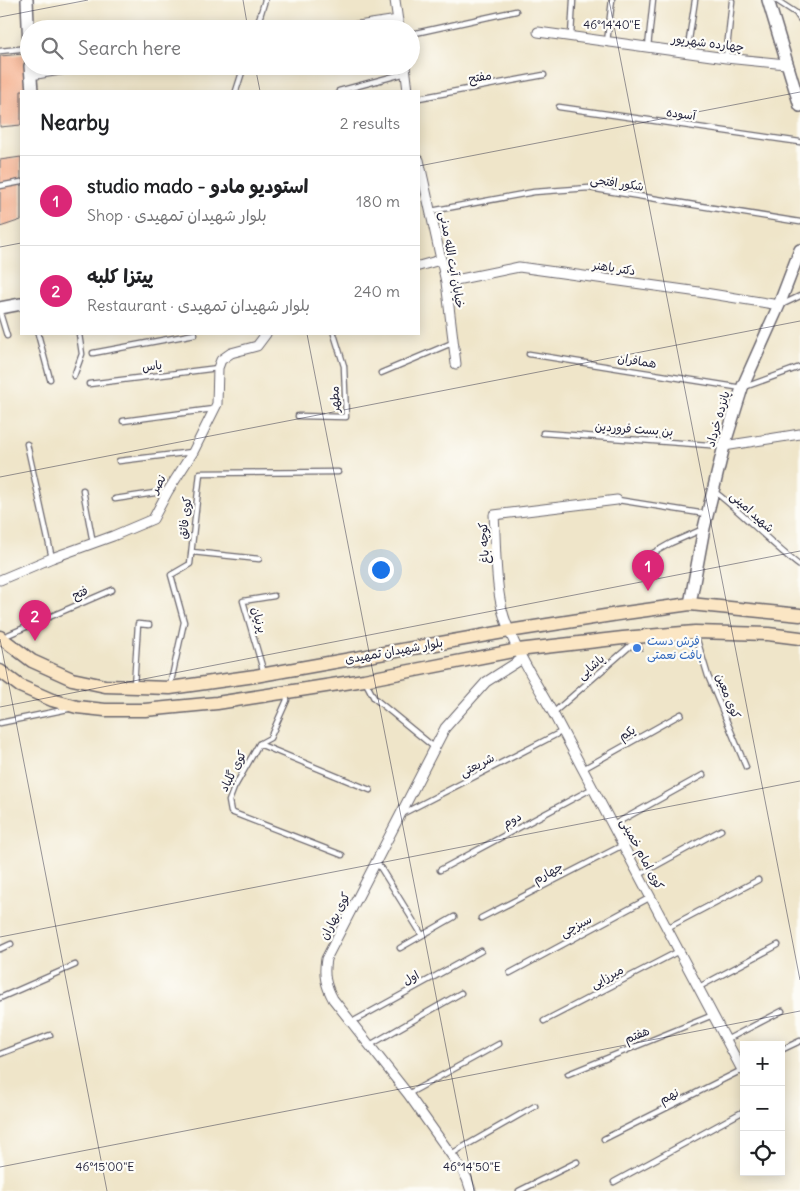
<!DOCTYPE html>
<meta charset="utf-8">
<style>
:root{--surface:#fff;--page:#f2f2f2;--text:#202124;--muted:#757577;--line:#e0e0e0;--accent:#db2777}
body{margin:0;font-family:Delius,"Playpen Sans Arabic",sans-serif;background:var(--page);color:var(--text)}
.controls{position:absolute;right:15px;bottom:15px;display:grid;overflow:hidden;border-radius:0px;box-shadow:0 2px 12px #0003}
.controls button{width:45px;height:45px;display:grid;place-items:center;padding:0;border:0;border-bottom:1px solid var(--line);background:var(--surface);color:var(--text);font:25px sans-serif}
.you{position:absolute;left:380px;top:569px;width:18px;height:18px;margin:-12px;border:4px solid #fff;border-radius:50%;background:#1a73e8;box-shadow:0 0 0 8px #1a73e833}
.badge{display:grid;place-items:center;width:32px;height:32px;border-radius:50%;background:var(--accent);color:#fff;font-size:16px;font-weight:700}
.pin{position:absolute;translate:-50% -41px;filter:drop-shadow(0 1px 2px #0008)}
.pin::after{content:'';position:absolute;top:26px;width:18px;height:15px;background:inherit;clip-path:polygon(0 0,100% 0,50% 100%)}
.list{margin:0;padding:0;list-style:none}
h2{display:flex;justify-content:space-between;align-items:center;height:65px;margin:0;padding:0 20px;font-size:21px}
h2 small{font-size:16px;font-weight:400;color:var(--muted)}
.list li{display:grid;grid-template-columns:32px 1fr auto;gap:15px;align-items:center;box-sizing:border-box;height:90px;padding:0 20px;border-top:1px solid var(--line)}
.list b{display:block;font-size:19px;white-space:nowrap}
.list p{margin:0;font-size:16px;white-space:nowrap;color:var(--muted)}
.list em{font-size:16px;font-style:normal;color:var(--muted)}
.icon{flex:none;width:28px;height:28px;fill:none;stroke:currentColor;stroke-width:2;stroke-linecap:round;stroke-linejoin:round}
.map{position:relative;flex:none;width:800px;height:1191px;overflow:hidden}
.search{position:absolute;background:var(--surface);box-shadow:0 2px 12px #0003;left:20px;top:20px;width:400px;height:55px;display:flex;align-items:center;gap:12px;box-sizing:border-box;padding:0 18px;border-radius:28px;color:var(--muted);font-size:19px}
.panel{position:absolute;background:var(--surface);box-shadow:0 2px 12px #0003;left:20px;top:90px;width:400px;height:245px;border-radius:0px}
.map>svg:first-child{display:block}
</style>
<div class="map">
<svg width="800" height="1191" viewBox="0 0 800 1191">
<rect width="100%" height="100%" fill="#fdfcf7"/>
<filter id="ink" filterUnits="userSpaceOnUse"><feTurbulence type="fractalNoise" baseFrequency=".02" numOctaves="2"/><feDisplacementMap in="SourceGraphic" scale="10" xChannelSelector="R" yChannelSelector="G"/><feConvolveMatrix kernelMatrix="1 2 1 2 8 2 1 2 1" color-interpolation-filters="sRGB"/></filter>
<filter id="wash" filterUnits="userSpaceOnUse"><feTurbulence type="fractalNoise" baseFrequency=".0096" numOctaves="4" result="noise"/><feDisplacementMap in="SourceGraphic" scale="20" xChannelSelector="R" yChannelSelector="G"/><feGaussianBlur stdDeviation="1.12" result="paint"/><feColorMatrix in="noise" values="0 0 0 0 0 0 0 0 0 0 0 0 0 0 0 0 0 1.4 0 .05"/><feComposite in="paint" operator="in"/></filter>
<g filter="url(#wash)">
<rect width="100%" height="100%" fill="#efe5c9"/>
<g id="blocks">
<path fill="#f5ae8b" d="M24,54l3,37h-6v34l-21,2v-71z
M21,157v63l-21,7v-67z
M641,644l2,6 -10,1 -2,-5z"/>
</g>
</g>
<g filter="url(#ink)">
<use href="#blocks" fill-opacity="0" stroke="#6a666d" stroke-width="1"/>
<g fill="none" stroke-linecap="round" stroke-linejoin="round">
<defs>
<path id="service" d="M776,0l20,13 4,6
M256,29l9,-29
M411,34l105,-23
M571,36l2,-36
M607,42l5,-42
M648,47l5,-47
M0,51l29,-3
M687,53l8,-53
M726,58l6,-57
M236,91l8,-25
M339,91l67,-18
M419,98l125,-23
M559,107l241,35
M0,186l21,-4
M431,211l103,-19 55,-4 211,34
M781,305l19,-9
M0,313l7,23
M38,334l12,45
M93,353l102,-19
M529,354l213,34 58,-21
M381,373l71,-30
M74,376l8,-22 -3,-20
M89,384l129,-16
M298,416l48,1 -2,-51 -10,-32
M123,421l90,-12
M543,433l180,13
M27,444l25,114
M119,461l73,-9
M83,490l10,53
M715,492c30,23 55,51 85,74
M115,499l53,-8
M618,500l88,14
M192,552l67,7
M639,561l32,-18 32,-14
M695,633l13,43 38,91
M3,637l109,-47
M264,673l-21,-72 31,-5
M365,681l9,17 61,50
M134,686l4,-62 11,1
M170,686l14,-64 -13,-47 19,-11 10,-91 138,-1
M286,693l1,7 -17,38 -11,6 -25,44 -5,13 2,11 111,43
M553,713l84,-73
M0,723l68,-14
M259,744l111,46
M583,769l98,-55
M402,814l161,-83
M613,825l90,-50
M377,862l45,73
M440,870l153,-82
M639,875l82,-45
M481,918l142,-73
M667,928l91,-48
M400,948l54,-31
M0,949l11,-5
M510,973l141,-76
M699,987l79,-42
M0,998l75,-33
M544,1021l135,-70
M352,1022l129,-71
M726,1040l56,-29
M370,1045l91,-52
M781,1050l19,-9
M0,1054l50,-19
M568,1074l145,-59
M408,1094l91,-50
M604,1139l138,-69
M451,1154l84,-48
M614,1182l130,-71
M519,1191l58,-29"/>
<path id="minor" d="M395,0l4,29
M338,29l60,-9
M538,32l188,26 60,6
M405,66l3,25
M31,75l52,-9
M419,160l27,122 10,82
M419,266l21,-6
M446,282l73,-15 180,25 80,13
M724,446l76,-12
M617,500l-123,15c2,28 1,57 6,84 5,36 35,82 53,114l189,357
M0,580l52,-22 61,-22 40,-17 15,-28 25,-39 24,-48 1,-36 3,-8 10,-7 26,-7 9,-12
M471,1191l-4,-12 -5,-9 -54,-76 -75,-95c-7,-13 -10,-24 -7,-40l119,-231 41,-46 36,-23"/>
<path id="tertiary" d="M27,0l2,48
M768,0l32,106
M30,66l2,25
M0,308l21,-4
M690,604l14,-76 20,-82 18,-58 37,-83 21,-55"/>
<path id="secondary" d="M0,637l32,24 40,18 33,7 65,2 85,-12 254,-45 109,-17 72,-10 110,11
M0,671l20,15 32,14 25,7 28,3h40l72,-7 147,-23 154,-30 105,-12 72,-6 73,2 32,4"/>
</defs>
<use href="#service" stroke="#6a666d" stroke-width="7"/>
<use href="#minor" stroke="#6a666d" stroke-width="11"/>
<use href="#tertiary" stroke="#6a666d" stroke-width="14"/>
<use href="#secondary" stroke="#6a666d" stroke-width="15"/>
<use href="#service" stroke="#fff" stroke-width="4.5"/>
<use href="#minor" stroke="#fff" stroke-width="9"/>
<use href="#tertiary" stroke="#fff" stroke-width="11"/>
<use href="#secondary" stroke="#fbe6c4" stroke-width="12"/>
</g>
</g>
<path fill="none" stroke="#22223b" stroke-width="1" stroke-opacity="0.45" d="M243,0l5,29M609,0l191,980M0,17l88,-17M255,66l5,25M419,166l381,-74M0,247l21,-4M307,334l167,857M0,477l800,-156M0,639l107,552M0,707l800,-156M0,937l800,-156M0,1167l800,-156"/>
<circle fill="#3f7fe0" stroke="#fdfcf7" stroke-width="2" cx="637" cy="648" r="5"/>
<g text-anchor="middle" stroke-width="4.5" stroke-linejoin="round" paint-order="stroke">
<g font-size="12" fill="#22223b" stroke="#fdfcf7">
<text transform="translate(708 43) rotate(7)" y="4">چهارده شهریور</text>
<text transform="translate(480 77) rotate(-10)" y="4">مفتح</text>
<text transform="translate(681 114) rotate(8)" y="4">آسوده</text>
<text transform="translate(617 183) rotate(8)" y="4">شکور افتحی</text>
<text transform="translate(452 260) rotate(80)" y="4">خیابان آیت الله مدنی</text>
<text transform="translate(614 268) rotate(8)" y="4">دکتر باهنر</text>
<text transform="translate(637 361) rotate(9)" y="4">همافران</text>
<text transform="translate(152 366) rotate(-7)" y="4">یاس</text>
<text transform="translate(335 399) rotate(-92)" y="4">مطهر</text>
<text transform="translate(718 419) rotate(-74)" y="4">پانزده خرداد</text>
<text transform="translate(634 429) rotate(4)" y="4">بن بست فروردین</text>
<text transform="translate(158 484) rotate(-60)" y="4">نصر</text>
<text transform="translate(752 512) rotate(42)" y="4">شهید امینی</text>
<text transform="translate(185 518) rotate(-84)" y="4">کوی فائق</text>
<text transform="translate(484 543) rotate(-93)" y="4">کوچه باغ</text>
<text transform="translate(80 593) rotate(-23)" y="4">فتح</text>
<text transform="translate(259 620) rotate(74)" y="4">پرنیان</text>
<text transform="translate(394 651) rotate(-10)" y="4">بلوار شهیدان تمهیدی</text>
<text transform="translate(591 667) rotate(-41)" y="4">پاشایی</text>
<text transform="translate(728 696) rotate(68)" y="4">کوی معین</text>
<text transform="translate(627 733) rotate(-30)" y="4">یکم</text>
<text transform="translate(477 765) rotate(-27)" y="4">شریعتی</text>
<text transform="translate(233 771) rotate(-63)" y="4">کوی گلباد</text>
<text transform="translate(512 820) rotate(-28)" y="4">دوم</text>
<text transform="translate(642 854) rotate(62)" y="4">کوی امام خمینی</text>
<text transform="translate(548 873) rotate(-27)" y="4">چهارم</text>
<text transform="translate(335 916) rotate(-63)" y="4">کوی بهاران</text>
<text transform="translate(576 926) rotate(-28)" y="4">سبزچی</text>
<text transform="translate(607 977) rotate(-28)" y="4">میرزایی</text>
<text transform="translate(411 978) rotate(-29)" y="4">اول</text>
<text transform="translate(637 1035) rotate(-22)" y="4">هفتم</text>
<text transform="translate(669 1096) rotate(-26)" y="4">نهم</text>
</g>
<g font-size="12" fill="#366cbe" stroke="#fdfcf7" text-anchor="start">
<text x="647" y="645">فرش دست<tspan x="647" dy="14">بافت نعمتی</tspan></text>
</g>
</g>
<g font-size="12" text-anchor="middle" fill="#22223b" stroke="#fdfcf7" stroke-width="4.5" stroke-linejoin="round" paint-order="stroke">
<text x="612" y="29">46°14'40"E</text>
<text x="105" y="1171">46°15'00"E</text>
<text x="472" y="1171">46°14'50"E</text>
</g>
</svg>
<div class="controls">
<button>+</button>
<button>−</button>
<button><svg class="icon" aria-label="locate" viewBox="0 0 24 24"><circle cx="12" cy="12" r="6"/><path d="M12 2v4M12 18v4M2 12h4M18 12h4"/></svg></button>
</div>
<div class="you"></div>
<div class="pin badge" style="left:648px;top:591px">1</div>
<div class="pin badge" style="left:35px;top:641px">2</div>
<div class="search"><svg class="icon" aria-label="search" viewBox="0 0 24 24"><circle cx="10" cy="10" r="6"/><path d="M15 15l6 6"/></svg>Search here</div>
<section class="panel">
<h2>Nearby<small>2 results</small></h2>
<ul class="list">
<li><span class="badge">1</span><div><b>studio mado - استودیو مادو</b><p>Shop · بلوار شهیدان تمهیدی</p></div><em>180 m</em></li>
<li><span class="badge">2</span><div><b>پیتزا کلبه</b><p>Restaurant · بلوار شهیدان تمهیدی</p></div><em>240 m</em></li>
</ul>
</section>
</div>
